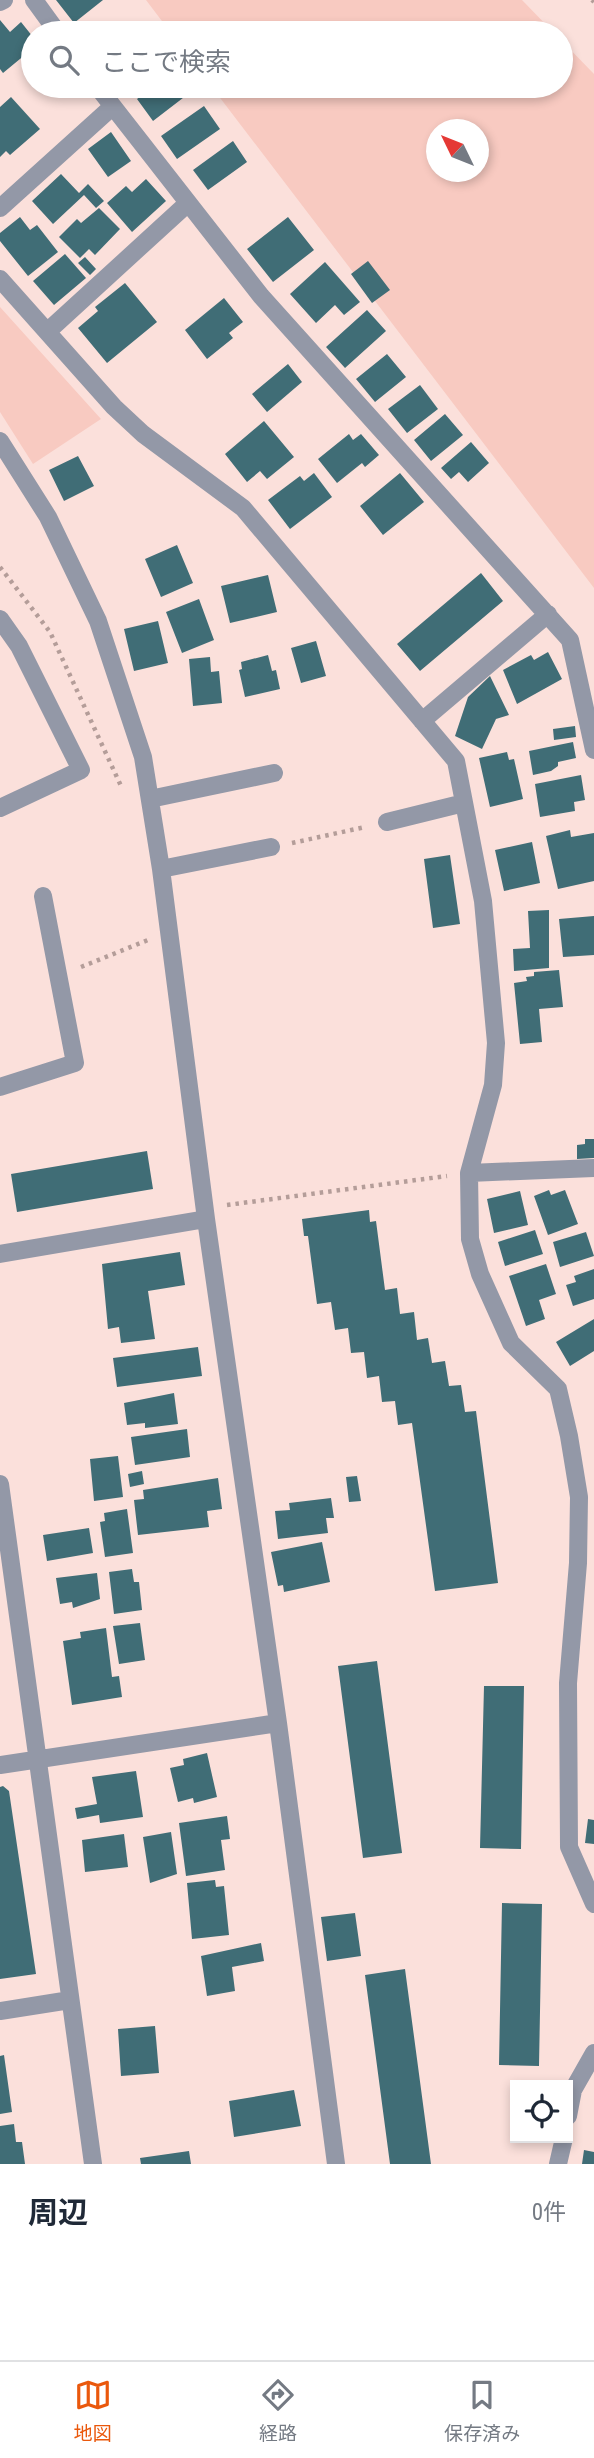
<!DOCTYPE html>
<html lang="ja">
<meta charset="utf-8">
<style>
:root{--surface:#fff;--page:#f6f6f7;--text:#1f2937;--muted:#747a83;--line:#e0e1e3;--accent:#ea580c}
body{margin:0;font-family:"Roboto Condensed","Noto Sans JP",sans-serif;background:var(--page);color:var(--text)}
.controls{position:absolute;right:21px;bottom:21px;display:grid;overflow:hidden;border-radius:0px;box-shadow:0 4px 10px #0003}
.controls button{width:63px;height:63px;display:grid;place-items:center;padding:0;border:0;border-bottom:2px solid var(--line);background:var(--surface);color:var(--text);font:35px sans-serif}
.compass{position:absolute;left:426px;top:119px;width:63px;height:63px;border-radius:50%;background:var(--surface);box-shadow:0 4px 10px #0003;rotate:313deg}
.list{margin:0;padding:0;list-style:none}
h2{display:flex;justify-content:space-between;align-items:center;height:91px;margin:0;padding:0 28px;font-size:30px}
h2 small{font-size:23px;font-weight:400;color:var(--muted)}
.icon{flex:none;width:38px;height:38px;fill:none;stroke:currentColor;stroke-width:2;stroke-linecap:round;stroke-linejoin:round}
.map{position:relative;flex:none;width:594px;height:2164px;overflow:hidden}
.search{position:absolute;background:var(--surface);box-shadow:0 4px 10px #0003;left:21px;right:21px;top:21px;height:77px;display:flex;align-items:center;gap:18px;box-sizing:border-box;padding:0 24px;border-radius:38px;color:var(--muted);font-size:26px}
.sheet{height:196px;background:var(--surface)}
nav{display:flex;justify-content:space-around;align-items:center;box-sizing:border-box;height:98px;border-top:2px solid var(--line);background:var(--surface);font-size:19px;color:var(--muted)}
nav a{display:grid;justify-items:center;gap:4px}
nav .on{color:var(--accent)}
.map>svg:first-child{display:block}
</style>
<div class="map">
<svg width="594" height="2164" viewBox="0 0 594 2164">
<rect width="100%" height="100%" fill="#fbe0db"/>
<path fill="#f8cac1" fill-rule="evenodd" d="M146,0h376l32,33h-383z
M561,40l33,34v514l-383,-502h350zM436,130h42v42h-42z
M0,307l101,112 -68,45 -33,-52z"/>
<path fill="#406d76" d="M56,0h47l-29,23z
M0,20l10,12 11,-10 12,15v19l-4,3 -3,-5 -23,19 -3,-4z
M141,23l7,10h-21z
M154,86h34l4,5 -39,30 -16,-22z
M11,97l29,32 -30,26 -4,-4 -6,6v-50z
M204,106l16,23 -43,30 -16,-23z
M111,132l20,29 -23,16 -20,-28z
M233,141l14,21 -39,28 -15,-20z
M61,174l18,19 9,-9 16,17 -8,7 -12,-13 -31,29 -21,-23z
M146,179l20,22 -34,31 -25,-29 19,-17 6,6z
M99,208l21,21 -25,26 -6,-6 -9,9 -21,-21 18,-18 4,4z
M20,217l10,13 7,-5 21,27 -30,24 -28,-35v-8z
M288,217l26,33 -41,32 -26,-33z
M65,254l21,24 -32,27 -21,-24z
M85,257l11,12 -6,6 -12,-12z
M368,261l22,29 -18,13 -21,-29z
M325,262l35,40 -16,13 -9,-10 -19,18 -26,-29z
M125,283l32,39 -50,41 -29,-35 20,-17 -3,-4z
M224,298l19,24 -14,11 4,5 -26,21 -22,-29z
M367,310l19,21 -41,37 -19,-21z
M387,354l19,23 -31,25 -19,-23z
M288,364l14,18 -35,30 -15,-18z
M420,385l18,24 -31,24 -19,-24z
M445,414l18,21 -32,26 -17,-21z
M264,421l30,36 -27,22 -7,-8 -13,11 -22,-28z
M349,434l4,6 8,-6 18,21 -14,12 -3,-4 -25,20 -19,-24z
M471,442l18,21 -21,19 -9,-10 -8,7 -10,-11z
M78,456l16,30 -30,15 -15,-31z
M314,473l18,24 -42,32 -22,-29 32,-24 4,5z
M400,473l24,29 -41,33 -23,-29z
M177,545l16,38 -32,14 -16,-38z
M481,573l22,28 -83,70 -23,-27z
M268,575l9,37 -47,11 -9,-37z
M199,599l15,41 -32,13 -16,-41z
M158,621l10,42 -34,8 -10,-42z
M316,641l10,35 -25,7 -10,-35z
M548,652l14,27 -45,25 -14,-34 28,-15 3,5z
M268,655l4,16 4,-1 4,19 -35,8 -6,-27 3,-1 -1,-7z
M210,657l1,15 8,-1 3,32 -29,3 -4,-47z
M490,676l19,39 -13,4 -14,30 -27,-13 13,-39z
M575,726l1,11 -22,3 -1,-11z
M573,742l3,16 -18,4v4l-7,5 -18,4 -4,-24z
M507,752l2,8 5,-1 9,40 -33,8 -11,-49z
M581,775l4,25 -11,2 1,9 -35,6 -5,-33z
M570,830l1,7 23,-4v48l-36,8 -12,-53z
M532,842l8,41 -36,8 -9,-41z
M450,855l10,69 -27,4 -9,-69z
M549,910v58l-35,3 -1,-22 17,-1 -2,-37z
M594,916v39l-31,2 -4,-38z
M559,970l4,37 -24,2 3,33 -22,2 -6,-61 13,-2 -1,-4 8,-1v-4z
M585,1139h9v19l-17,1v-14l8,-1z
M147,1151l6,38 -136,23 -6,-38z
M549,1190l2,5 14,-5 13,34 -30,11 -14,-39z
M520,1191l8,34 -34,8 -7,-34z
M369,1210l1,12 6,-1 9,69 12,-2 3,26 14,-2 3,28 11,-2 4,25 13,-2 4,25 12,-1 4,27 11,-1 22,172 -63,8 -23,-168 -14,2 -3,-24 -13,1 -3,-26 -12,2 -3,-26 -13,1 -3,-25 -13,2 -4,-28 -14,2 -9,-68h-4l-2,-17z
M535,1230l8,24 -38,12 -7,-24z
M586,1232l8,24 -34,11 -7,-25z
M180,1252l5,33 -37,6 7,48 -34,4 -2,-16 -11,2 -6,-65z
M546,1264l10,30 -17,6 6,19 -19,7 -17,-50z
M594,1269v30l-21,7 -7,-21 10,-3 -2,-6z
M594,1319v32l-24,15 -14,-24z
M198,1347l4,29 -85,11 -4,-29z
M174,1393l4,31 -33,4v-5l-18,2 -3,-22z
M187,1429l3,28 -55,8 -4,-28z
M118,1456l5,41 -29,4 -4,-42z
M142,1471l2,13 -14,3 -2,-13z
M357,1476l4,25 -12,1 -3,-25z
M218,1478l4,31 -15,2 2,16 -71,8 -4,-35 10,-1 -1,-9z
M331,1498l3,20h-8l2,15 -50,6 -3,-28 15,-1 -1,-7z
M127,1509l6,44 -28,4 -5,-35 5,-1 -1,-8z
M89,1528l4,25 -46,8 -4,-26z
M322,1542l8,40 -46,10 -1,-7 -5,1 -7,-34z
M132,1569l2,13h5l3,28 -28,4 -5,-42z
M97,1573l3,26 -27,9 -1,-6 -12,2 -4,-26z
M140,1623l5,37 -26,4 -6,-38z
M106,1628l6,49 7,-1 3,21 -50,8 -9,-64 18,-3 -1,-6z
M377,1661l25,192 -39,5 -25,-192z
M484,1686h40l-3,163 -41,-1z
M207,1753l10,44 -23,6 -1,-5 -15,4 -8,-34 14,-3 -1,-6z
M136,1771l7,46 -43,6 -1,-8 -22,4 -2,-11 22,-4 -5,-27z
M3,1786l6,5 27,183 -36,5v-192z
M227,1816l3,23 -9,1 4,30 -39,6 -7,-53z
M588,1819l6,1v24l-9,-1z
M171,1832l6,42 -27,9 -7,-46z
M124,1834l4,33 -43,5 -3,-32z
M215,1880l1,7 8,-1 5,49 -37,4 -5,-56z
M502,1903l40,1 -3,162 -40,-1z
M355,1913l6,43 -34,5 -6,-44z
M261,1943l3,18 -32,6 3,24 -28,5 -6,-40z
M405,1969l26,195h-41l-25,-189z
M155,2026l4,47 -38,3 -3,-47z
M4,2055l8,57 -12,2v-58z
M294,2090l7,36 -67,11 -5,-36z
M14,2124l2,18h6l3,22h-25v-38z
M584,2150l10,2v12h-12z
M189,2151l2,13h-50l-1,-6z"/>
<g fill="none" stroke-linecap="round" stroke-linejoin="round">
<path stroke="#b49d99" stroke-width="4.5" stroke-dasharray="3.5 5" stroke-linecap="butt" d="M592,0l2,2
M0,567l50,65 71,154
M292,843l73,-16
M81,967l67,-27
M227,1205l220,-29"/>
<path stroke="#9398a7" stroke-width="18" d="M34,0l24,33
M0,2l4,-2
M97,86l164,210 309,344 24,110
M0,208l112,-101
M0,279l114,128 29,27 100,74 213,253 27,140 13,142 -3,42 -24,88 1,66 10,35 31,69 47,46 11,47 10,61 -1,66 -10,120 1,164 25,57
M48,331l140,-128
M0,441l48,76 50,104 45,136 18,112 45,350 72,504 58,441
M0,619l19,27 62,124 -81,38
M422,721l126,-107
M150,799l124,-26
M387,822l77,-19
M161,869l110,-22
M0,1087l75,-24 -32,-167
M469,1173l125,-5
M0,1254l206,-35
M0,1484l93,680
M0,1765l278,-42
M0,2011l70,-11
M568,2116l5,-26 21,-37
M558,2164l6,-26"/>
</g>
</svg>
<div class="controls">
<button><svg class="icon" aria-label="locate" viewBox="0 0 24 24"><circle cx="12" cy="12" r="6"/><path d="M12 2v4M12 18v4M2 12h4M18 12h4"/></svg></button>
</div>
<svg class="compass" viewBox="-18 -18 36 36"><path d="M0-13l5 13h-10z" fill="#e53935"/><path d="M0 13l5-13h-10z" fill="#747a83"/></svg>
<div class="search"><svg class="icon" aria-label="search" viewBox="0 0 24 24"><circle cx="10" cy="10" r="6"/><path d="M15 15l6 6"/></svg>ここで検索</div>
</div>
<section class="sheet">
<h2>周辺<small>0件</small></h2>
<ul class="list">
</ul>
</section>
<nav>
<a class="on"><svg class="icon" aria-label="map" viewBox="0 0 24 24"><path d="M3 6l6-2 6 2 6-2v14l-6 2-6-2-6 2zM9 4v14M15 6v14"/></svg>地図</a>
<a><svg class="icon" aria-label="directions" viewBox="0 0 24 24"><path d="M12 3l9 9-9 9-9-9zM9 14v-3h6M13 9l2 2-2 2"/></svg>経路</a>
<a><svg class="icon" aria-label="saved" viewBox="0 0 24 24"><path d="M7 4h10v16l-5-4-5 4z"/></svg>保存済み</a>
</nav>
